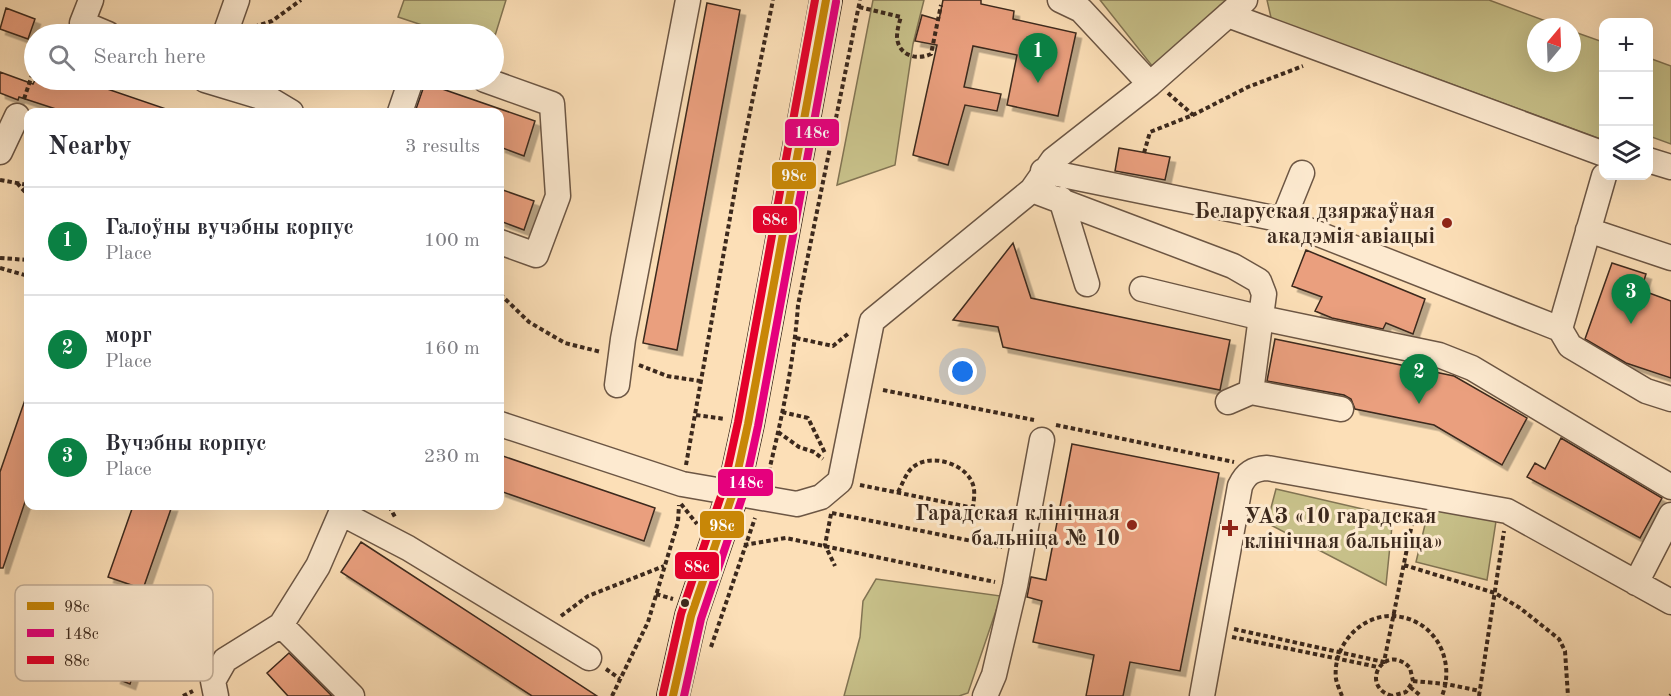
<!DOCTYPE html>
<meta charset="utf-8">
<style>
:root{--surface:#fff;--page:#f2f2f3;--text:#2b2b33;--muted:#7c7c81;--line:#e1e1e2;--accent:#0b8043}
body{margin:0;font-family:"Old Standard TT",serif;background:var(--page);color:var(--text)}
.controls{position:absolute;right:18px;top:18px;display:grid;overflow:hidden;border-radius:12px;box-shadow:0 6px 24px #0002}
.controls button{width:54px;height:54px;display:grid;place-items:center;padding:0;border:0;border-bottom:2px solid var(--line);background:var(--surface);color:var(--text);font:30px sans-serif}
.compass{position:absolute;left:1527px;top:18px;width:54px;height:54px;border-radius:50%;background:var(--surface);box-shadow:0 6px 24px #0002;rotate:19deg}
.you{position:absolute;left:963px;top:372px;width:21px;height:21px;margin:-15px;border:4px solid #fff;border-radius:50%;background:#1a73e8;box-shadow:0 0 0 9px #1a73e833}
.badge{display:grid;place-items:center;width:39px;height:39px;border-radius:50%;background:var(--accent);color:#fff;font-size:20px;font-weight:700}
.pin{position:absolute;translate:-50% -50px;filter:drop-shadow(0 2px 3px #0008)}
.pin::after{content:'';position:absolute;top:32px;width:21px;height:18px;background:inherit;clip-path:polygon(0 0,100% 0,50% 100%)}
.list{margin:0;padding:0;list-style:none}
h2{display:flex;justify-content:space-between;align-items:center;height:78px;margin:0;padding:0 24px;font-size:26px}
h2 small{font-size:20px;font-weight:400;color:var(--muted)}
.list li{display:grid;grid-template-columns:39px 1fr auto;gap:18px;align-items:center;box-sizing:border-box;height:108px;padding:0 24px;border-top:2px solid var(--line)}
.list b{display:block;font-size:22px;white-space:nowrap}
.list p{margin:0;font-size:20px;white-space:nowrap;color:var(--muted)}
.list em{font-size:20px;font-style:normal;color:var(--muted)}
.icon{flex:none;width:33px;height:33px;fill:none;stroke:currentColor;stroke-width:2;stroke-linecap:round;stroke-linejoin:round}
.map{position:relative;flex:none;width:1671px;height:696px;overflow:hidden}
.search{position:absolute;background:var(--surface);box-shadow:0 6px 24px #0002;left:24px;top:24px;width:480px;height:66px;display:flex;align-items:center;gap:15px;box-sizing:border-box;padding:0 21px;border-radius:33px;color:var(--muted);font-size:22px}
.panel{position:absolute;background:var(--surface);box-shadow:0 6px 24px #0002;left:24px;top:108px;width:480px;height:402px;border-radius:12px}
.map>svg:first-child{display:block}
</style>
<div class="map">
<svg width="1671" height="696" viewBox="0 0 1671 696">
<defs>
<filter id="shadow"><feDropShadow dx="5.5" dy="5.5" stdDeviation="0" flood-color="#0004"/></filter>
</defs>
<rect width="100%" height="100%" fill="#fcdfb7"/>
<filter id="stains"><feTurbulence type="fractalNoise" baseFrequency=".00333" numOctaves="4"/><feColorMatrix values="0 0 0 0 .2 0 0 0 0 .09 0 0 0 0 .02 0 0 0 .5 -.17"/></filter>
<radialGradient id="worn" r=".72"><stop offset=".6" stop-color="#630" stop-opacity="0"/><stop offset="1" stop-color="#630" stop-opacity=".3"/></radialGradient>
<path fill="#c7c089" stroke="#827453" stroke-width="1.5" d="M404,0h102l-12,39v-5h-45l-51,-17z
M873,0h51l-11,44 -18,121 -58,20z
M1100,0h130l-77,67z
M1267,0h222l73,27h-26v36h36v-32l31,11v98l-192,-71 -139,-47z
M1649,58l22,8v78l-22,-8z
M1276,489l117,27 -7,69 -119,-62z
M1429,508l67,13 -9,59 -71,-18z
M876,579l125,17 -33,97 -9,3h-115l16,-59 3,-36z"/>
<path fill="#ea9f7e" stroke="#3c291d" stroke-width="1.5" filter="url(#shadow)" d="M943,0h38v4l33,7 -1,8 63,14 -18,83 -51,-11 10,-50 -44,-9 -9,41 37,7 -4,17 -32,-6 -17,60 -35,-10 24,-110 -22,-4 7,-26 17,5z
M707,3l33,7 -63,340 -34,-7z
M6,8l29,11 -7,20 -28,-10z
M0,72l33,12 2,-4h46l88,30v2h-104l-46,-15 -1,3 -18,-7z
M425,83l110,38 -11,35 -24,-9v-35h-85z
M1119,148l51,9 -5,23 -50,-9z
M500,189l34,12 -10,29 -24,-9z
M1013,243l18,55 199,42 -10,50 -217,-43 -5,-20 -45,-7z
M1306,250l119,49 -12,35 -27,-11 -3,6 -51,-11 -17,-7 7,-14 -30,-11z
M1612,263l34,11 -5,16 30,11v77l-45,-15 -41,-24z
M1275,339l179,37 73,42 -25,47 -68,-40 -79,-16 -4,-10 -7,-4 -77,-14z
M26,397h2v96l-25,75h-3v-96z
M1561,438l101,60 -22,40 -113,-61 8,-14 10,6z
M1072,444l147,29 -39,198 -50,-9 -7,34h-37l8,-41 -61,-13 9,-41 -15,-4 4,-20 15,3z
M500,455l155,53 -11,33 -144,-50z
M133,506h39l-29,83 -35,-12z
M361,542l236,154h-65l-191,-124z
M131,631l23,8 -5,15 -8,-3 -11,33 -15,-6z
M289,653l43,43h-44l-21,-23z"/>
<g fill="none" stroke-linecap="round" stroke-linejoin="round">
<defs>
<path id="minor" d="M91,0l-9,23 26,11
M1060,0l21,10 69,74
M1228,15l376,139
M225,34l12,-34
M205,80l66,20 20,12
M485,80l67,24 6,92 -22,59 -36,-13
M400,112l11,-32
M0,152l17,-36
M1648,160l23,7
M1043,171l240,49 277,109 10,17 76,45 25,8
M1032,190l201,76 26,15 5,13 -13,98
M1061,199l26,85
M1283,220l19,-47
M1588,230l83,28
M1142,289l120,29 177,37 33,13 199,119
M1560,329l44,-153
M617,385l6,-46 65,-339
M1228,402l23,-10 90,17
M500,424l182,60 115,20 24,-7 19,-16 32,-160 160,-131 21,-30 97,-76 95,-84
M341,513l67,35 181,110
M1636,583l35,-68
M281,625l71,71
M216,696l-3,-15 12,-21 56,-35 37,-59 26,-60
M985,696l9,-21 21,-89 27,-146
M1202,696l38,-210c6,-13 13,-17 27,-18l240,43 164,91"/>
<path id="major" d="M673,696l18,-80 42,-123 15,-69 78,-424"/>
</defs>
<use href="#minor" stroke="#6c5644" stroke-width="27"/>
<use href="#major" stroke="#3c291d" stroke-width="34"/>
<path stroke="#3c291d" stroke-width="4" stroke-dasharray="4.5 3" stroke-linecap="butt" d="M859,7l42,10c-2,6 -4,13 -4,20 1,18 19,24 34,17l10,-49
M247,29l25,-8 29,-21
M1168,93l25,22
M24,99l10,-30
M1144,153l6,-21 43,-17 55,-28 55,-21
M0,180l28,5
M17,183l11,12
M0,258l28,2
M0,268l28,8
M500,294l29,28 36,21 36,9
M796,338l37,8 16,-13
M639,365l28,11 33,5
M883,390l151,30
M782,412l26,6 17,35
M696,415l29,4
M1056,425l178,37
M778,432l21,15 15,5 9,7
M686,465l55,-309 32,-156
M767,479c14,-57 27,-116 31,-174l62,-305
M860,485l149,30
M898,492c4,-7 8,-19 14,-24 16,-15 49,-6 59,12 5,9 3,18 2,27
M681,504l16,20
M389,506l6,11
M832,513l170,34
M831,514l-6,31 10,21
M744,545l42,-7 209,44
M1404,565l91,28 25,15 39,31 6,12 3,45
M656,594l17,5
M561,616l27,-20 76,-30
M1234,629l150,33 30,-148
M1232,637l146,30
M711,647l44,-129
M606,669l14,10
M1413,681l33,3 34,7
M1410,687l11,9
M183,696l10,-5
M612,696l36,-74 30,-100 1,-17
M1342,696c-2,-5 -5,-12 -6,-17 -4,-33 25,-65 58,-63 41,3 62,44 48,80
M1392,696c-34,-10 -7,-55 18,-28l3,13 -7,11 -14,4
M1479,696l25,-165
M1670,696l1,-1"/>
<use href="#minor" stroke="#fdead0" stroke-width="24"/>
<use href="#major" stroke="#fcdfb7" stroke-width="32"/>
<defs>
<path id="bus-1" d="M673,696l18,-80 42,-123 15,-69 78,-424"/>
<path id="bus-2" d="M684,696l17,-77 42,-124 15,-69 78,-424"/>
<path id="bus-3" d="M663,694l18,-80 42,-124 15,-68 77,-422"/>
</defs>
<use href="#bus-1" stroke="#fdead0" stroke-width="12"/>
<use href="#bus-2" stroke="#fdead0" stroke-width="12"/>
<use href="#bus-3" stroke="#fdead0" stroke-width="12"/>
<use href="#bus-1" stroke="#c88707" stroke-width="8"/>
<use href="#bus-2" stroke="#e5007d" stroke-width="8"/>
<use href="#bus-3" stroke="#e4002b" stroke-width="8"/>
</g>
<g fill="#8f2418" stroke="#fdead0" stroke-width="2">
<circle cx="1447" cy="223" r="6"/>
<circle cx="1132" cy="525" r="6"/>
<path d="M1227 519h6v6h6v6h-6v6h-6v-6h-6v-6h6z"/>
</g>
<circle fill="#3c291d" stroke="#fdead0" stroke-width="2" cx="685" cy="603" r="5"/>
<g text-anchor="middle" stroke-width="6" stroke-linejoin="round" paint-order="stroke">
<g font-size="22" font-weight="bold" fill="#3c291d" stroke="#fdead0" text-anchor="end">
<text x="1435" y="218">Беларуская дзяржаўная<tspan x="1435" dy="25">акадэмія авіацыі</tspan></text>
<text x="1120" y="520">Гарадская клінічная<tspan x="1120" dy="25">бальніца № 10</tspan></text>
<text x="1244" y="523" text-anchor="start">УАЗ «10 гарадская<tspan x="1244" dy="25">клінічная бальніца»</tspan></text>
</g>
</g>
<rect x="15" y="585" width="198" height="96" rx="9" fill="#fdead0" stroke="#c3b09a" stroke-width="1.5"/>
<rect x="27" y="602" width="27" height="8" fill="#c88707"/>
<rect x="27" y="629" width="27" height="8" fill="#e5007d"/>
<rect x="27" y="656" width="27" height="8" fill="#e4002b"/>
<g font-size="16" fill="#3c291d">
<text x="64" y="612">98с</text>
<text x="64" y="639">148с</text>
<text x="64" y="666">88с</text>
</g>
<g stroke="#fdead0" stroke-width="2">
<rect x="784" y="118" width="56" height="29" rx="6" fill="#e5007d"/>
<rect x="771" y="161" width="46" height="29" rx="6" fill="#c88707"/>
<rect x="752" y="205" width="46" height="29" rx="6" fill="#e4002b"/>
<rect x="717" y="468" width="57" height="29" rx="6" fill="#e5007d"/>
<rect x="699" y="510" width="46" height="29" rx="6" fill="#c88707"/>
<rect x="674" y="551" width="46" height="29" rx="6" fill="#e4002b"/>
</g>
<g font-size="16" text-anchor="middle" font-weight="bold" fill="#fff">
<text x="812" y="138">148с</text>
<text x="794" y="181">98с</text>
<text x="775" y="225">88с</text>
<text x="746" y="488">148с</text>
<text x="722" y="531">98с</text>
<text x="697" y="572">88с</text>
</g>
<rect width="100%" height="100%" filter="url(#stains)"/>
<rect width="100%" height="100%" fill="url(#worn)"/>
</svg>
<div class="controls">
<button>+</button>
<button>−</button>
<button><svg class="icon" aria-label="layers" viewBox="0 0 24 24"><path d="M12 4l9 5-9 5-9-5zM3 14l9 5 9-5"/></svg></button>
</div>
<svg class="compass" viewBox="-18 -18 36 36"><path d="M0-13l5 13h-10z" fill="#e53935"/><path d="M0 13l5-13h-10z" fill="#7c7c81"/></svg>
<div class="you"></div>
<div class="pin badge" style="left:1038px;top:83px">1</div>
<div class="pin badge" style="left:1419px;top:404px">2</div>
<div class="pin badge" style="left:1631px;top:324px">3</div>
<div class="search"><svg class="icon" aria-label="search" viewBox="0 0 24 24"><circle cx="10" cy="10" r="6"/><path d="M15 15l6 6"/></svg>Search here</div>
<section class="panel">
<h2>Nearby<small>3 results</small></h2>
<ul class="list">
<li><span class="badge">1</span><div><b>Галоўны вучэбны корпус</b><p>Place</p></div><em>100 m</em></li>
<li><span class="badge">2</span><div><b>морг</b><p>Place</p></div><em>160 m</em></li>
<li><span class="badge">3</span><div><b>Вучэбны корпус</b><p>Place</p></div><em>230 m</em></li>
</ul>
</section>
</div>
